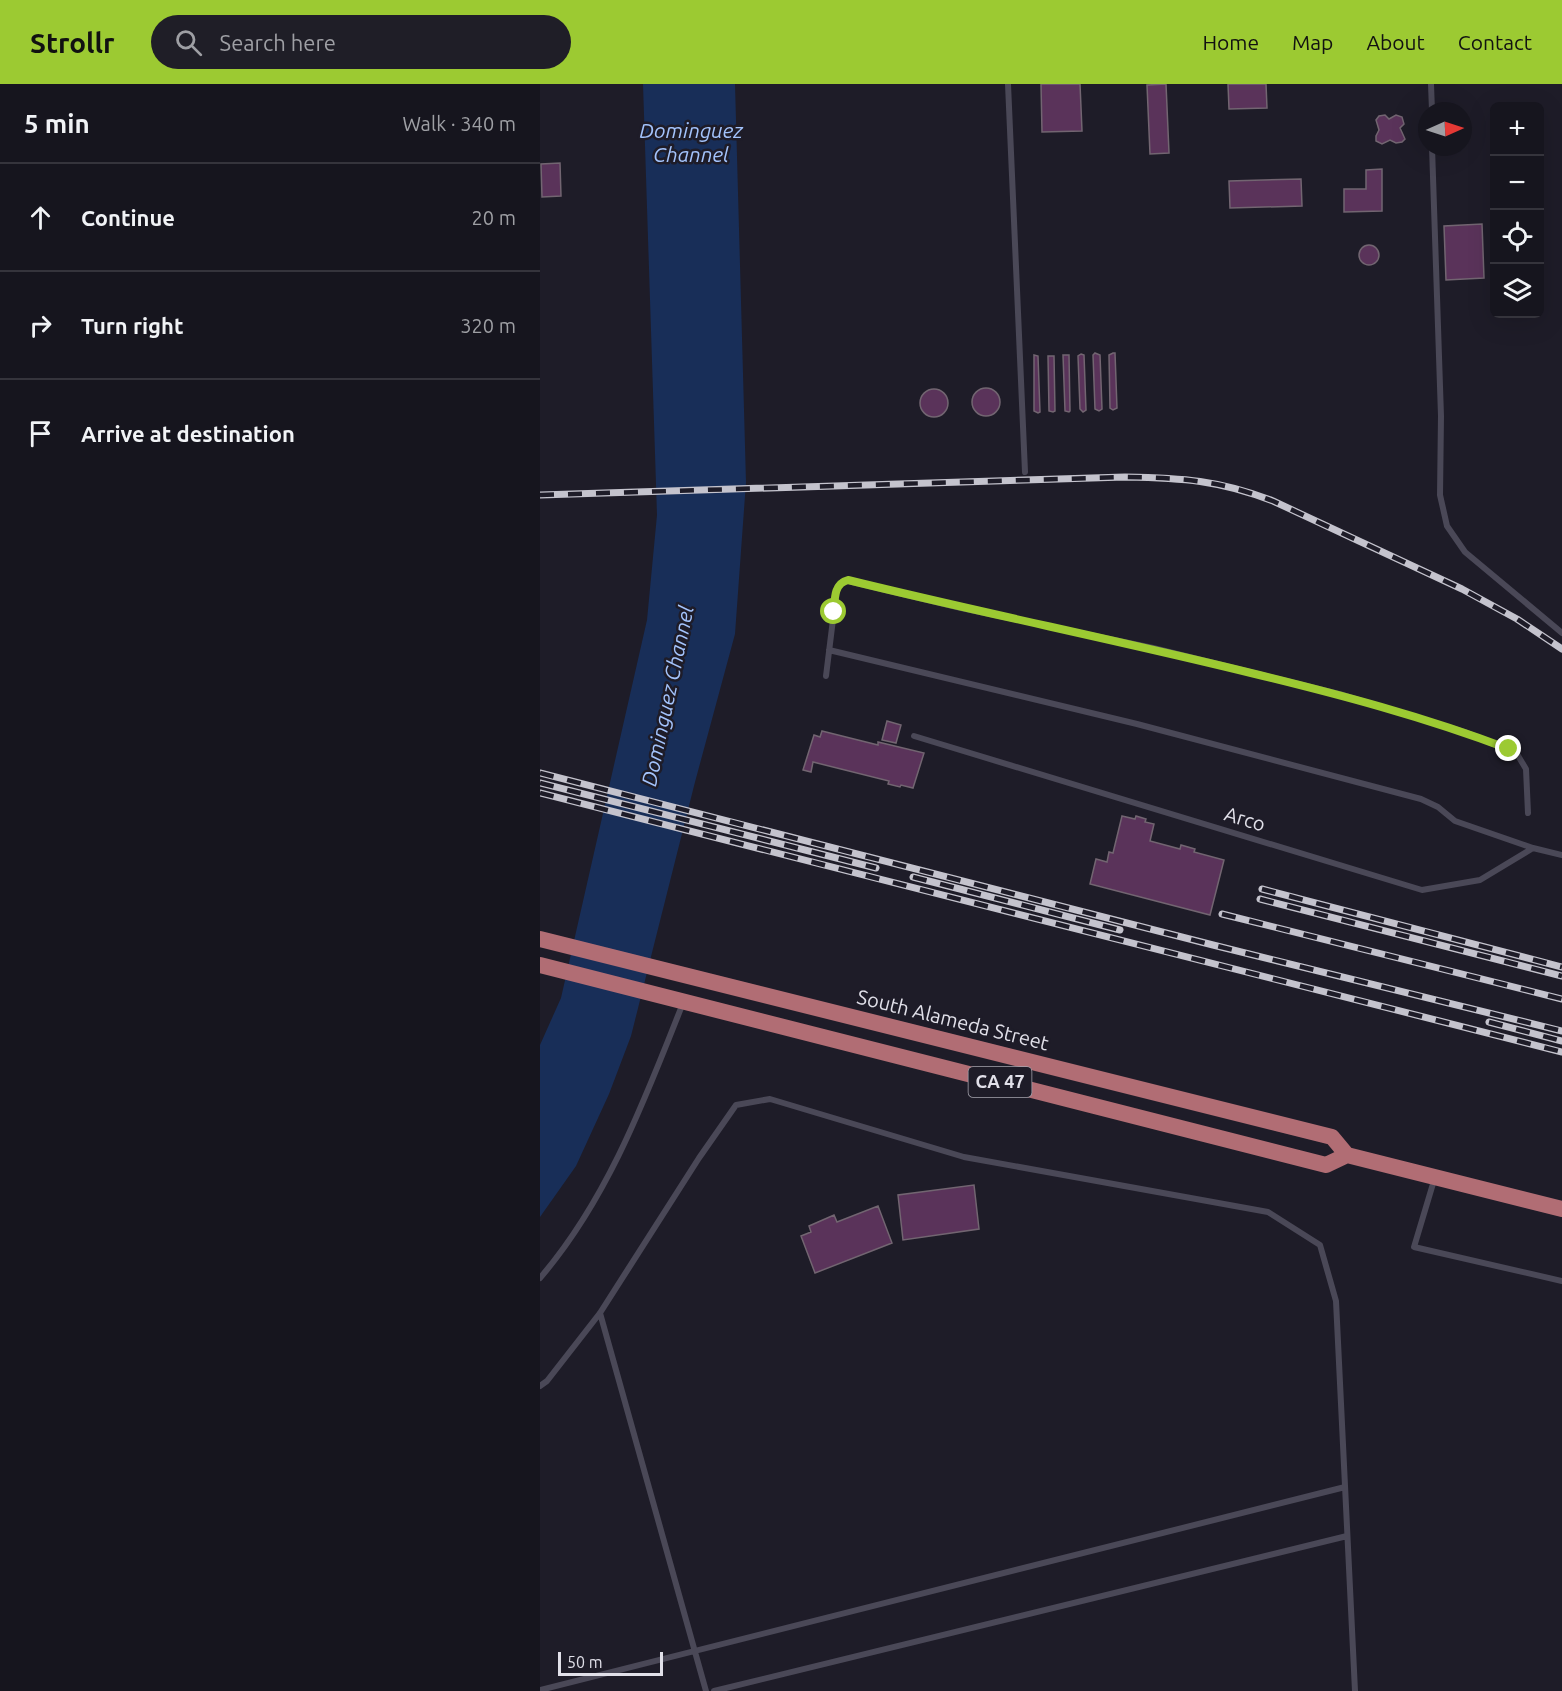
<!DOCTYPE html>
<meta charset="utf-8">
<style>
:root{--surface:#16151e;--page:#1f1e27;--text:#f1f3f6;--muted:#9e9fa4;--line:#35343c;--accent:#9cca32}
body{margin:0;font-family:Ubuntu,sans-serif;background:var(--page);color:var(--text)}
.controls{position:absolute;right:18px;top:18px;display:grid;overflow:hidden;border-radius:9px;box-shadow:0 6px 24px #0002}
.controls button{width:54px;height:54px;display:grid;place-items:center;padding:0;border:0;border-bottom:2px solid var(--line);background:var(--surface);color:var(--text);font:30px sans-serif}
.compass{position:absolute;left:878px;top:18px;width:54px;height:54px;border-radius:50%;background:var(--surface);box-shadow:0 6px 24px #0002;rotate:87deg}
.scale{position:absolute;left:18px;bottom:15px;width:105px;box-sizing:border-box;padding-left:6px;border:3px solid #e1e0e9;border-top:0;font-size:16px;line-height:21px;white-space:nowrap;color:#e1e0e9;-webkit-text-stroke:4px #1e1c28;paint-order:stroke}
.stop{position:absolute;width:18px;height:18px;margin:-14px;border:4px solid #9cca32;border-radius:50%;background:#fff}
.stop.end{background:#9cca32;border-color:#fff;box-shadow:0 2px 6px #0008}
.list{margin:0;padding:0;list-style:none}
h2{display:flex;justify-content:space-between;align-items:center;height:78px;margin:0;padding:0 24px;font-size:26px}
h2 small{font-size:20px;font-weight:400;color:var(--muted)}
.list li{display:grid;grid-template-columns:39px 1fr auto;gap:18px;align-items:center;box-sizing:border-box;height:108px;padding:0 24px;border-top:2px solid var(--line)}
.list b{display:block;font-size:22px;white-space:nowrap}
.list em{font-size:20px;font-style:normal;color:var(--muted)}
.icon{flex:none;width:33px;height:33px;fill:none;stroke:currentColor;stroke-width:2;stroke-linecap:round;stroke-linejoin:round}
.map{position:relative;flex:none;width:1022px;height:1607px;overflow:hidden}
header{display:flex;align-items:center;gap:36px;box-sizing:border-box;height:84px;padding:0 30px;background:var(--accent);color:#111}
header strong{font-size:28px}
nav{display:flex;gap:33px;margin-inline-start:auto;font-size:21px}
.search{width:420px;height:54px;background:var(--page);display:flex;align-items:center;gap:15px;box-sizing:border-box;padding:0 21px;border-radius:33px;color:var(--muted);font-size:22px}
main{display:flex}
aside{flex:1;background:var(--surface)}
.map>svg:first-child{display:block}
</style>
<header>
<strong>Strollr</strong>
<div class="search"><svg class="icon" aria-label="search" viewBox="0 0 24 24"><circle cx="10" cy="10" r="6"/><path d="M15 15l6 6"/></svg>Search here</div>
<nav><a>Home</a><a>Map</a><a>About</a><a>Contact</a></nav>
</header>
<main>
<aside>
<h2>5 min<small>Walk · 340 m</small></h2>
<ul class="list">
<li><svg class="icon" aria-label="ahead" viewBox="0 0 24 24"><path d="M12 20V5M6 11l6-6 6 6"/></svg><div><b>Continue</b></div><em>20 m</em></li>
<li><svg class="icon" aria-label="right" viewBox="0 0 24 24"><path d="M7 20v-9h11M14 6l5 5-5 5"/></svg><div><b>Turn right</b></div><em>320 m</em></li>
<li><svg class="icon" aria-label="arrive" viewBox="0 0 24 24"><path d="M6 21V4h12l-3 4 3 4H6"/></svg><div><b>Arrive at destination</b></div></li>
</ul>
</aside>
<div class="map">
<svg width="1022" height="1607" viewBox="0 0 1022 1607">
<rect width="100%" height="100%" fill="#1e1c28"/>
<path fill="#182e58" d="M103,0h92l11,398 -11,152 -40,148 -64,254 -22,58 -33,72 -36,51v-172l21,-47 86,-378 10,-105z"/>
<path fill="#5a335a" stroke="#726571" stroke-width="1.5" d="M501,0h39l2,47 -40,1z
M626,0l3,69 -19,1 -3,-69z
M688,0h38l1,24 -38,1z
M845,31l4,4 7,-4 6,2 2,7 -4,4 5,11 -3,3 -6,1 -6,-3 -8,4 -6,-3v-5l3,-6 -3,-10 3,-4z
M20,79l1,33 -19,1 -1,-33z
M842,85v42l-38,1v-23h22v-19z
M761,95l1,27 -72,2 -1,-27z
M942,140l2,54 -38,2 -2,-54z
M819 171a10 10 0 1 1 20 0a10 10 0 1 1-20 0Z
M555,269l5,2 2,54 -3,2 -4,-2 -2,-54z
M573,269h2l2,55 -4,2 -3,-2 -1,-53z
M541,270l3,1 2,55 -3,2 -3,-3 -2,-53z
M494,271l4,1 2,56 -2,1 -4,-2z
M523,271h6l1,56 -1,1 -4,-1z
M508,272h6l1,55 -2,1 -4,-1z
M432 318a14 14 0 1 1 28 0a14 14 0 1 1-28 0Z
M380 319a14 14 0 1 1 28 0a14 14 0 1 1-28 0Z
M347,637l14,4 -5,18 -14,-3z
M282,647l56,14v-3l46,11 -11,35 -12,-3 -1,2 -12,-3 1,-3 -76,-19 -2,10 -8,-2 11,-35 6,2z
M582,732l13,3 1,-3 10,3 -1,3 9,2 -4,17 30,8 1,-4 14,4 -1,3 30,8 -14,55 -120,-31 6,-25 11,3 2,-10 4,1z
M434,1101l5,44 -76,11 -5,-45z
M338,1122l14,37 -77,30 -14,-37 10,-4 -2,-6 25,-11 3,7z"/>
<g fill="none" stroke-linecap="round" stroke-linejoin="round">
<path stroke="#4a4857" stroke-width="6" d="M468,0l17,388
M891,0l1,27
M892,63l9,269 -1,79 7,31 18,26 97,81
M289,566l308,74 284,75 17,8 17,14 78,27
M286,592l11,-89 5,-5 6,-1 113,27 192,40 190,47 122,37 52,22 9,15 2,44
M374,652l508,154 58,-10 53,-32 29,7
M895,1093l-21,70 148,34
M0,1194c68,-79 105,-179 143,-275
M60,1229l106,378
M0,1302l7,-5 53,-68 99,-155 37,-53 34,-6 194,58 304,55 52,33 16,56 19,390
M0,1606l805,-203
M174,1607l633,-155"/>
<path stroke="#b16d74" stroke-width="16" d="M0,855l792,198 15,18 215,54
M0,881l786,200 21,-10"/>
<defs>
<path id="rail" d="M0,411l585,-18c57,1 94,3 148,24l189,88 55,30 45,30
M0,689l673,172 349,86
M0,699l336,85
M0,709l1022,259
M373,793l207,53
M722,805l300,78
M720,815l302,77
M682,830l340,85
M949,938l73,19"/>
</defs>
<use href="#rail" stroke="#c4c3cd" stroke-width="7"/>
<use href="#rail" stroke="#1e1c28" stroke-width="4.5" stroke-dasharray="14" stroke-linecap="butt"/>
</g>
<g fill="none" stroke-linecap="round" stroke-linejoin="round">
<path stroke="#9cca32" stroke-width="8" d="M294,528c1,-12 -1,-28 14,-32 134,33 269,60 403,93 87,21 174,44 258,76"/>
</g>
<g text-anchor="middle" stroke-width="5" stroke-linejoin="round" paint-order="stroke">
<rect fill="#1e1c28" stroke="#a6a5af" stroke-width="1.5" x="428.5" y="983" width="63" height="30" rx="4.5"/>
<g font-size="18" font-weight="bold" fill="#e1e0e9">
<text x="460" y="1004">CA 47</text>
</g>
<g font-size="20" fill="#e1e0e9" stroke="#1e1c28">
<text transform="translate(705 735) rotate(17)" y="7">Arco</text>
<text transform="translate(413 936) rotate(14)" y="7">South Alameda Street</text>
</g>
<g font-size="21" font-style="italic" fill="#a3c3fc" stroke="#1e1c28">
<text x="151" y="54">Dominguez<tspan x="151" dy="24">Channel</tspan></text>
<text transform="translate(128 612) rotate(-78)" y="7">Dominguez Channel</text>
</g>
</g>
</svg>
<div class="controls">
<button>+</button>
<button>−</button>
<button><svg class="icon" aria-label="locate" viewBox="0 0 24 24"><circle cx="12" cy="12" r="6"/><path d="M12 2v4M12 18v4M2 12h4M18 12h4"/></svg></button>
<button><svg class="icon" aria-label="layers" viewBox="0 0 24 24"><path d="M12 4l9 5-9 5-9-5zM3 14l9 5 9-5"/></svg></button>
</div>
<svg class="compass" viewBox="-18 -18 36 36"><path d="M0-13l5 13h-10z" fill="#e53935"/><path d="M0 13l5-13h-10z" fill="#9e9fa4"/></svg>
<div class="scale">50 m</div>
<div class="stop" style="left:294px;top:528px"></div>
<div class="stop end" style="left:969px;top:665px"></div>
</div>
</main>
